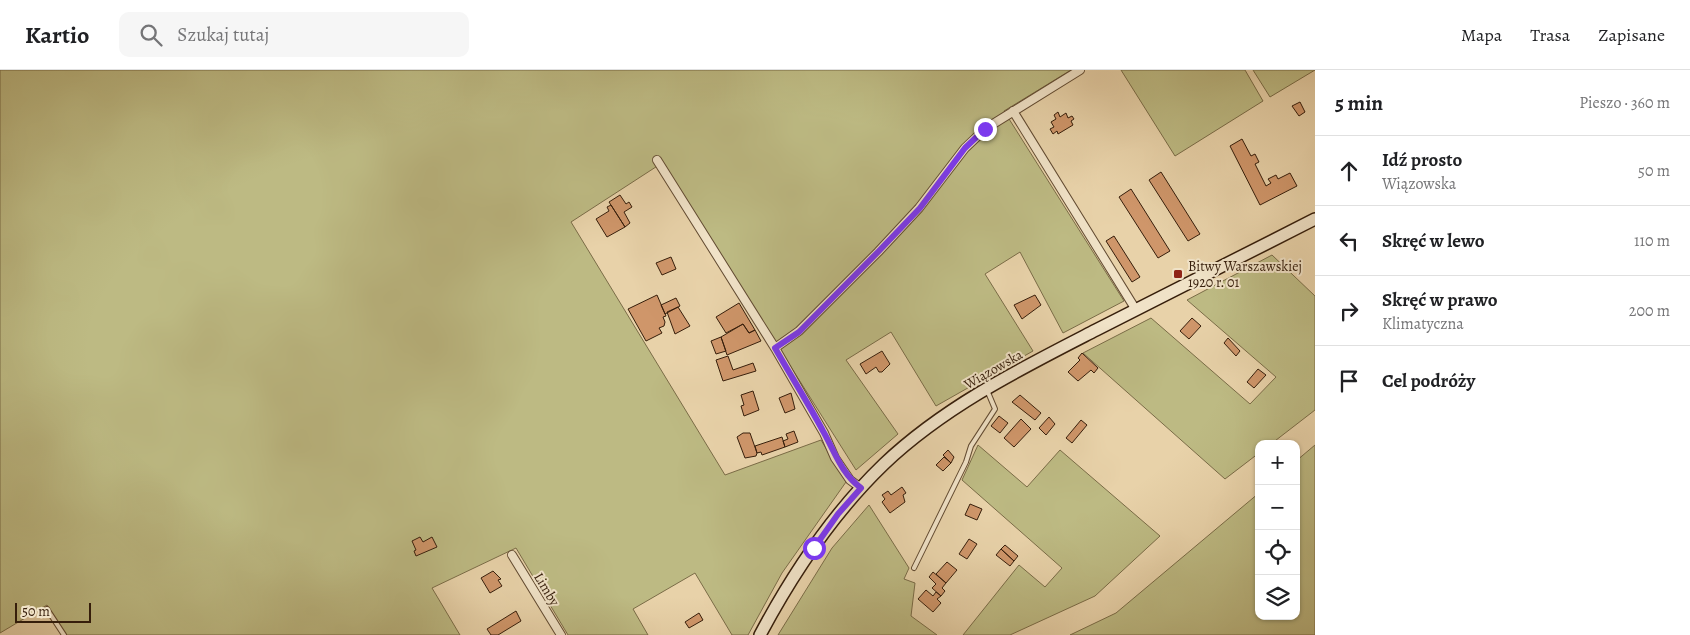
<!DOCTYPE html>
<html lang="pl">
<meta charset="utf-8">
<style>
:root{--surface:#fff;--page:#f6f6f6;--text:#202124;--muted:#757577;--line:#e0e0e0}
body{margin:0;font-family:Alegreya,serif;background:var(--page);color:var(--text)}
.controls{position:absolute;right:15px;bottom:15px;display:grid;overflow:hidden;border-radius:10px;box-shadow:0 1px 4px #0004}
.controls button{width:45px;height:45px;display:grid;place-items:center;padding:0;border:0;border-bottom:1px solid var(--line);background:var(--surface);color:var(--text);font:25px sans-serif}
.scale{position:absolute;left:15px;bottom:12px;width:76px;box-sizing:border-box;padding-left:5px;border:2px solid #361e0b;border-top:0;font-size:14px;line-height:18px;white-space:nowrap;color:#361e0b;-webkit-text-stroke:4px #f0e2c7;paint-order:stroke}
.stop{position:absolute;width:15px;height:15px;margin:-11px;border:4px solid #7c3aed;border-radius:50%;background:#fff}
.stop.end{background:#7c3aed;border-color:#fff;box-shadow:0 1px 5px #0008}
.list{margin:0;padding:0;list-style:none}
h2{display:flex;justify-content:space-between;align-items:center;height:65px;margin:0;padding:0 20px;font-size:21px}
h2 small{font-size:16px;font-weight:400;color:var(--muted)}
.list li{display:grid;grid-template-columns:32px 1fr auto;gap:15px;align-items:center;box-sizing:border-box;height:70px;padding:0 20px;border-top:1px solid var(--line)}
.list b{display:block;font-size:19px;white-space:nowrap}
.list p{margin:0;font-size:16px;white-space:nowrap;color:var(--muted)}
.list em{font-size:16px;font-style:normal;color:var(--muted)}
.icon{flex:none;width:28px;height:28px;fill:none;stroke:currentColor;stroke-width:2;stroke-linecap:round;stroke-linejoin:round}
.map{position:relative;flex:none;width:1315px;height:565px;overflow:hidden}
header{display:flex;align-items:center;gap:30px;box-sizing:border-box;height:70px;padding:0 25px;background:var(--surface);border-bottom:1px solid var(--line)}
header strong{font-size:24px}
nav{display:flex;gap:28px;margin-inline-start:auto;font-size:18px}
.search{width:350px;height:45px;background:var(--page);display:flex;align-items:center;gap:12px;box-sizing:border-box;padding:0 18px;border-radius:10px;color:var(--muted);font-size:19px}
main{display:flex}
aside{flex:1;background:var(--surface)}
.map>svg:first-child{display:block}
</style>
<header>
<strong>Kartio</strong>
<div class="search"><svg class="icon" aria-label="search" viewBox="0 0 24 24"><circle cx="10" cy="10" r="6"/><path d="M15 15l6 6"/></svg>Szukaj tutaj</div>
<nav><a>Mapa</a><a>Trasa</a><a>Zapisane</a></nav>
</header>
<main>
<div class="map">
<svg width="1315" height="565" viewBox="0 0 1315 565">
<rect width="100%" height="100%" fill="#e8d2a9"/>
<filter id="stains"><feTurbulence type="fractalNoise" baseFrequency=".004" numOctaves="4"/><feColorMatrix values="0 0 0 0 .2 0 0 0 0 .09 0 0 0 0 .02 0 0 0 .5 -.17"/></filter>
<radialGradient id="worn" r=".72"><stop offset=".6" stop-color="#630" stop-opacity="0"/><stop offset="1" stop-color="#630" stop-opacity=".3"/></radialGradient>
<path fill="#bdba83" stroke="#7a6c47" d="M0,0h1071l-67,41 120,190 -61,32 -43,-81 -35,22 48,77 -97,55 -45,-74 -45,28 52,74 -42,36 -194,-307 -91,59 154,253 96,-35 25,42 -64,91 -34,62h-16l-37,-62 -62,36 15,26h-80l-52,-87 -84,40 28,47h-394l-19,-30 -47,28z
M1121,0h124l18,31 -88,55z
M1253,0h62l-45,27z
M1272,185l43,41v114l-44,34h-12v9l-34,26 -142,-126 68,-35 99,86 26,-27 -89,-77z
M978,375l49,42 33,-37 100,86 -65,60 -85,39h-47l56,-70 26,22 17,-19 -100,-88z
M1315,375v190h-245l46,-22 143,-120v123h37v-155z
M869,435l40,63 -5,11 11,4 -4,33 26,19h-159l54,-87z"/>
<path fill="#cf966a" stroke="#361e0b" d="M1300,32l5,10 -6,4 -7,-10z
M1058,42l2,5 6,-4 2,5 4,-2 2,3 -3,2 2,4 -15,9 -1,-3 -4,3 -3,-5 4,-2 -3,-5 5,-3 -2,-4z
M1242,69l9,17 4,-2 4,8 -4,2 11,22 5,-3 -3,-4 8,-4 2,4 12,-6 7,13 -37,19 -30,-59z
M1161,102l39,62 -12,7 -39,-61z
M1131,119l39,62 -12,7 -39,-61z
M620,125l6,9 3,-2 3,5 -8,5 6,11 -5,4 -16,-25z
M611,135l14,22 -18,10 -11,-18 13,-8 -2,-4z
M1114,166l26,41 -8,5 -26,-41z
M671,187l5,12 -14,6 -6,-12z
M657,225l9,21 -3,1 2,5 -1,4 -5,2 3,5 -16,8 -18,-32z
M1035,225l6,10 -19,14 -8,-14z
M676,228l4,8 -15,8 -4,-9z
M739,233l16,27 -6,3 -6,-9 -17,9 -10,-16z
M678,237l12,19 -15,8 -8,-22z
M1192,248l9,8 -12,13 -9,-8z
M743,254l6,9 6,-3 6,11 -34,14 -6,-18z
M721,267l5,14 -10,3 -5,-13z
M1228,268l12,13 -4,5 -12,-13z
M882,281l8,13 -8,8h-3l-3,-5 -10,7 -6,-10z
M1082,283l16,15 -4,5 -3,-3 -13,11 -10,-9 12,-12 -2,-2z
M728,286l5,14 20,-7 3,8 -33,10 -7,-21z
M1258,299l8,6 -12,13 -7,-6z
M753,321l6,19 -15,6 -3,-10 3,-1 -3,-10z
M791,323l4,16 -10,4 -6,-15z
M1020,325l21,18 -6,7 -23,-18z
M999,346l9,7 -8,10 -9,-7z
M1049,347l6,7 -9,11 -7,-7z
M1021,349l10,10 -17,18 -10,-9z
M1081,350l6,5 -15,18 -6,-5z
M794,361l4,11 -13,5 -2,-6 5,-2 -2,-5z
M743,363h7l7,20 -1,3 -11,2 -8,-21z
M782,367l3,10 -23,8 -1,-3 -4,1 -2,-7z
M948,380l6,7 -3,6 -8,-8z
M944,387l7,6 -8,8 -7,-6z
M902,417l4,6 -3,2 2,7 -15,11 -8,-11 3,-3 -3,-4 6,-4 3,4z
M970,434l12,5 -5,11 -12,-5z
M420,467l3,5 9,-5 5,10 -21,9 -2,-5 2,-1 -4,-9z
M969,469l8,5 -10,15 -8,-5z
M1005,475l13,11 -4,5 -13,-12z
M1001,479l13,12 -4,5 -14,-11z
M947,492l10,8 -11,13 -10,-9z
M493,501l8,8 -3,1 4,6 -12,7 -9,-15z
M933,502l13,11 -4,5 3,3 -4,5 -9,-8 4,-4 -7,-7z
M926,520l7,6 3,-4 5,4 -4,3 4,4 -8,9 -15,-13z
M516,541l5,10 -23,14h-7l-4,-6z
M699,543l4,7 -14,8 -4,-6z"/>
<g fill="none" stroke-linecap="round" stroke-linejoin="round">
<defs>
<path id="lane" d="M914,498l52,-106 5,-16 24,-37 -8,-19
M47,539l17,26"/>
<path id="street" d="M1013,41l123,199
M657,90l118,188 49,85 11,25 15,22 11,8
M775,278l24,-17 79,-79 41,-44 46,-60 20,-19 95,-59
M512,485l49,80"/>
<path id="secondary" d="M760,565c33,-62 73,-122 124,-171 61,-58 138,-96 212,-134 73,-37 146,-74 219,-111"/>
</defs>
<use href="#lane" stroke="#624b32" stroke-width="6"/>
<use href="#street" stroke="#624b32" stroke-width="10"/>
<use href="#secondary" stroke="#361e0b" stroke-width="14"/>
<use href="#lane" stroke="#f0e2c7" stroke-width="4"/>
<use href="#street" stroke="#f0e2c7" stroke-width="8"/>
<use href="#secondary" stroke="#f0e2c7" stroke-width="11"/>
</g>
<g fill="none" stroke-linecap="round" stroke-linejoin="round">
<path stroke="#7c3aed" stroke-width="6" d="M814,478l24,-34 23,-26c-20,-15 -26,-36 -38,-57 -15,-28 -32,-55 -48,-83l24,-16 79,-80 42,-44 45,-60 20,-19"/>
</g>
<rect fill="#8f2418" stroke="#f0e2c7" stroke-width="2" x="1173" y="199" width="10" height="10" rx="2.5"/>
<g text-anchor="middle" stroke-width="4" stroke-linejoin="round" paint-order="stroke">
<g font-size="14" fill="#361e0b" stroke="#f0e2c7" text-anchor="start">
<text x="1188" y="201">Bitwy Warszawskiej<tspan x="1188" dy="16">1920 r. 01</tspan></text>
</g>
<g font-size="14" fill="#361e0b" stroke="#f0e2c7">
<text transform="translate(993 299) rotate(-30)" y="5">Wiązowska</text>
<text transform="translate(547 519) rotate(59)" y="5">Limby</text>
</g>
</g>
<rect width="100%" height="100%" filter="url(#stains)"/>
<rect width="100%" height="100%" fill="url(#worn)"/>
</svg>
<div class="controls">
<button>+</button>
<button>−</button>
<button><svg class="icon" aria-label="locate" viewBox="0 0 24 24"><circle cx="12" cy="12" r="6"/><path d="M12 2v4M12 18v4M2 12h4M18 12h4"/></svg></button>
<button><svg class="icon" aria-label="layers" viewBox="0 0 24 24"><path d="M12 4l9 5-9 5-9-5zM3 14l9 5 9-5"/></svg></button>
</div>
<div class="scale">50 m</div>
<div class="stop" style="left:814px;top:478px"></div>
<div class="stop end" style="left:985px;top:59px"></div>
</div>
<aside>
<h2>5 min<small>Pieszo · 360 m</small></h2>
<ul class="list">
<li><svg class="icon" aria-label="ahead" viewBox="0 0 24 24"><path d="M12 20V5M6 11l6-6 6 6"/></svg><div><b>Idź prosto</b><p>Wiązowska</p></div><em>50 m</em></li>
<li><svg class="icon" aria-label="left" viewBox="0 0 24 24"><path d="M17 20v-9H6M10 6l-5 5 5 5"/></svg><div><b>Skręć w lewo</b></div><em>110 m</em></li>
<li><svg class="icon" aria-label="right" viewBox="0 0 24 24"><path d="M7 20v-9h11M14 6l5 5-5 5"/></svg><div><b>Skręć w prawo</b><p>Klimatyczna</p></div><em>200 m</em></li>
<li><svg class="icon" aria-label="arrive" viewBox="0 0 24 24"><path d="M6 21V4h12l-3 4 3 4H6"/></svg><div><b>Cel podróży</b></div></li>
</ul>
</aside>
</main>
